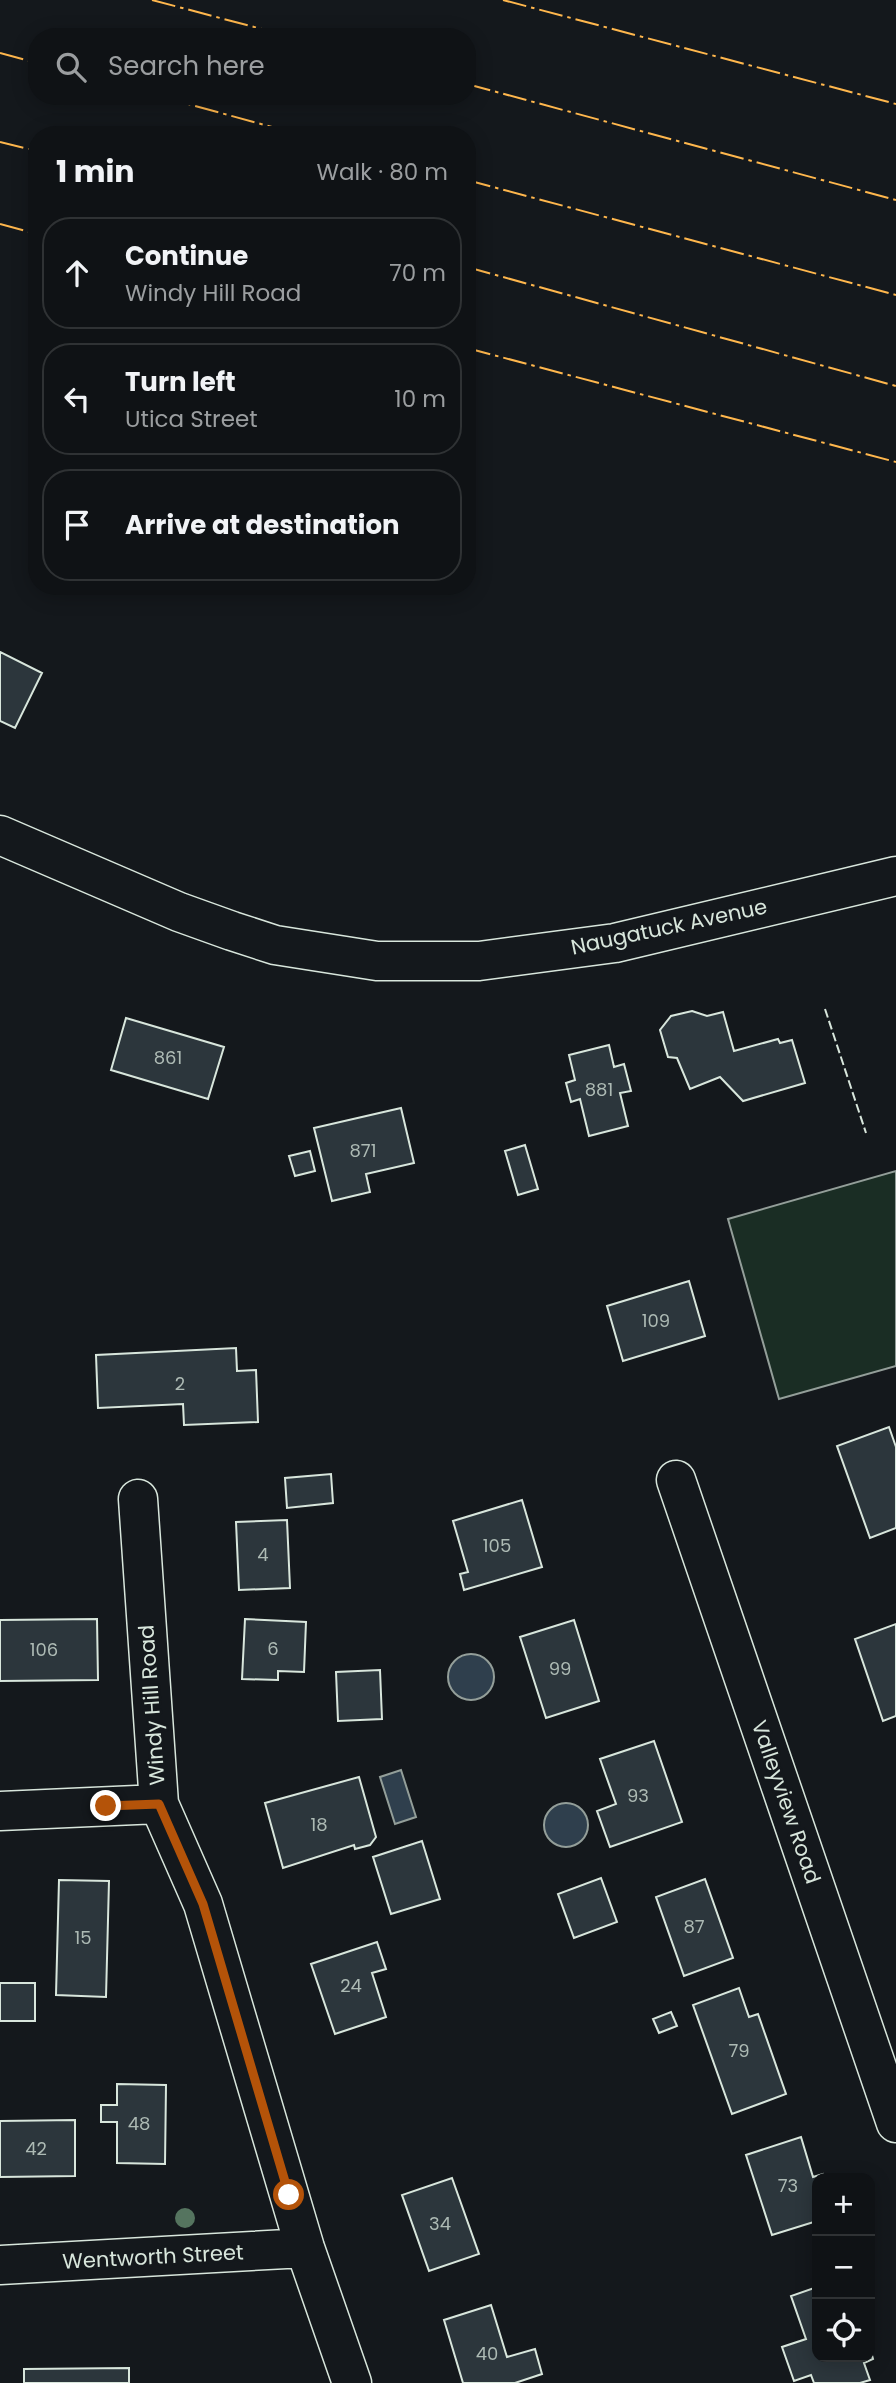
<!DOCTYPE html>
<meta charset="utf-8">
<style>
:root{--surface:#0f1215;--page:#1d2022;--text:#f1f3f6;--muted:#9b9ea0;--line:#2f3234}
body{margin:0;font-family:Poppins,sans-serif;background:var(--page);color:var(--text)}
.controls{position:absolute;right:21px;bottom:21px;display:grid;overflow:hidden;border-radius:14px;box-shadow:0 4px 18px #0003}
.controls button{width:63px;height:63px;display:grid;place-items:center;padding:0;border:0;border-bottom:2px solid var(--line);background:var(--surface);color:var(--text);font:35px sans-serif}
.stop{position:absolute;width:21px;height:21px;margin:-16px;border:5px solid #b45309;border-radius:50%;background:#fff}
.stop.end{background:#b45309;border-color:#fff;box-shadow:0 2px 7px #0008}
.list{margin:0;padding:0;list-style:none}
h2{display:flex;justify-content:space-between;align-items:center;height:91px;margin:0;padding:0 28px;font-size:30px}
h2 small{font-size:23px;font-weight:400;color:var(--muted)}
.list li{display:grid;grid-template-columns:46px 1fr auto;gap:21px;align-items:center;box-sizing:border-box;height:112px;margin:0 14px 14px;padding:0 14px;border:2px solid var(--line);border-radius:28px}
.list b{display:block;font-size:26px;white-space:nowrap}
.list p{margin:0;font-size:23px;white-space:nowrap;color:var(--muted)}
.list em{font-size:23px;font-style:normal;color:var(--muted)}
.icon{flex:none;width:38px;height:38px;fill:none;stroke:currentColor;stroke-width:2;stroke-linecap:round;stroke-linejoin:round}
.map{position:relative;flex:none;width:896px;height:2383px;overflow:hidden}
.search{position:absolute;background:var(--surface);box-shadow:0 4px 18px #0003;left:28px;top:28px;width:448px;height:77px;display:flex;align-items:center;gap:18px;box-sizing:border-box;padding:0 24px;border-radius:28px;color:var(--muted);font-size:26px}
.panel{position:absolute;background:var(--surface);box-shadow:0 4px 18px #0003;left:28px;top:126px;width:448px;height:469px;border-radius:28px}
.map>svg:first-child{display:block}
</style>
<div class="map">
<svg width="896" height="2383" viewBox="0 0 896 2383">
<rect width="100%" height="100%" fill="#14181c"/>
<path fill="#1a2d24" stroke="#939e99" stroke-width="2" d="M896,1171v195l-117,33 -51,-180z"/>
<path fill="#2f3f4d" stroke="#939e99" stroke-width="2" d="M448 1677a23 23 0 1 1 46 0a23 23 0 1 1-46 0Z
M401,1770l15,47 -21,7 -15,-47z
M544 1825a22 22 0 1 1 44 0a22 22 0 1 1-44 0Z"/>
<path fill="#2c363c" stroke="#d8e6dc" stroke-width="2" d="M0,652l42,21 -27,55 -15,-7z
M692,1011l15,5 16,-4 11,39 44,-12 2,4 12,-3 13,43 -62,18 -23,-24 -30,12 -13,-31 -9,-1 -8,-27 11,-14z
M126,1018l98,29 -16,52 -97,-29z
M609,1045l5,22 10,-3 7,27 -11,2 8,33 -39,10 -9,-37 -9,3 -5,-19 9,-3 -6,-25z
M401,1108l13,55 -48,11 4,18 -38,9 -18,-73z
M525,1145l13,44 -20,6 -13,-44z
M310,1151l5,20 -20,5 -6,-20z
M689,1281l16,55 -82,25 -16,-55z
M236,1348l1,23 19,-1 2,52 -74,3 -1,-21 -85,4 -2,-53z
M889,1427l7,20v81l-26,10 -33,-92z
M331,1474l2,29 -46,5 -2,-30z
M522,1500l20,67 -78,23 -4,-16 8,-2 -15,-51z
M287,1520l3,68 -51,2 -3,-68z
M97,1619l1,61 -98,1v-61z
M245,1619l61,3 -2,50 -26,-1v9l-36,-1z
M574,1620l25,81 -53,17 -26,-81z
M896,1624v92l-13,5 -28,-82z
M380,1670l2,49 -44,2 -2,-49z
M654,1741l28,81 -72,25 -13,-36 19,-7 -16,-45z
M359,1777l17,60 -6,8 -15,4 -1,-4 -71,23 -18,-65z
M422,1841l18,58 -49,15 -18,-57z
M601,1878l16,44 -43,16 -16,-44z
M705,1879l28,79 -49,18 -28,-79z
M59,1880l50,1 -3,116 -50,-2z
M377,1942l9,27 -14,4 14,44 -51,17 -24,-70z
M0,1983h35v38h-35z
M739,1988l10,29 9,-3 28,80 -54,20 -39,-109z
M671,2012l6,14 -18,7 -6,-14z
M117,2084l49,1 -1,79 -48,-1v-41h-16v-17h16z
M75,2120v56l-75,1v-56z
M801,2137l12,40 10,-3 1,4h-7v43l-45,14 -26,-80z
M452,2178l27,76 -50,17 -27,-76z
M817,2287v70h53v-9l3,11 -9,4 6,17 -10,3h-46l-3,-8 -17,6 -12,-34 24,-8 -15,-43z
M491,2305l16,52 28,-8 7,25 -27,9h-52l-19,-63z
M129,2368v15h-105v-14z"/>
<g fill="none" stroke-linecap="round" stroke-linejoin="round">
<defs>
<path id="minor" d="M676,1480l220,643
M138,1499l21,305 44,100 102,344 47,135
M0,1811l159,-7
M0,2265l305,-17"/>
<path id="major" d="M0,835l179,77 53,19 43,14 102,16h102l136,-18 281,-67"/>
</defs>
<use href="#minor" stroke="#d8e6dc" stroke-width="41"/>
<use href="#major" stroke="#d8e6dc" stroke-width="41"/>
<use href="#minor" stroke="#14181c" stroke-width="38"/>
<use href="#major" stroke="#14181c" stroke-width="38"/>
<path stroke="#d8e6dc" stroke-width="2" stroke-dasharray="9 3.5" stroke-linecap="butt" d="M825,1009l41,124"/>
<path stroke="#ffb74d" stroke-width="2" stroke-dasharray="24 5 3.5 5" stroke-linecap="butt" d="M152,0l140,37
M503,0l393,104
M0,53l37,10
M467,84l429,116
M159,96l142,39
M0,142l37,9
M467,180l429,115
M0,224l37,10
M467,267l429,119
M467,348l429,114"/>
</g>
<circle fill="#55745f" cx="185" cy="2218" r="10"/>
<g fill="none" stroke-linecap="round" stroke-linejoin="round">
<path stroke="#b45309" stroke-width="9" d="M106,1806l53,-2 44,100 86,291"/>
</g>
<g text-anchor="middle" stroke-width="5" stroke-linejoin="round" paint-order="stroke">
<g font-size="18" fill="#adbab4">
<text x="168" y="1064">861</text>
<text x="599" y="1096">881</text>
<text x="363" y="1157">871</text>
<text x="656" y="1327">109</text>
<text x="180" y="1390">2</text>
<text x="497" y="1552">105</text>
<text x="263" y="1561">4</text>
<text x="273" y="1655">6</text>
<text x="44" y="1656">106</text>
<text x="560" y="1675">99</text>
<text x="638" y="1802">93</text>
<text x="319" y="1831">18</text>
<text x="694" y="1933">87</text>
<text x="83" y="1944">15</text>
<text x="351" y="1992">24</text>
<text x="739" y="2057">79</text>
<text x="139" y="2130">48</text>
<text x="36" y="2155">42</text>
<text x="788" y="2192">73</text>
<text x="440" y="2230">34</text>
<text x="487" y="2360">40</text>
</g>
<g font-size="21" fill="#d8e6dc" stroke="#14181c">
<text transform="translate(669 927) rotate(-12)" y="7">Naugatuck Avenue</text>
<text transform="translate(152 1705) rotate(-94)" y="7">Windy Hill Road</text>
<text transform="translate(786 1802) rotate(71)" y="7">Valleyview Road</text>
<text transform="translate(153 2257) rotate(-3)" y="7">Wentworth Street</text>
</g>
</g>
</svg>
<div class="controls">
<button>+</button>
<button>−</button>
<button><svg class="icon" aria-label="locate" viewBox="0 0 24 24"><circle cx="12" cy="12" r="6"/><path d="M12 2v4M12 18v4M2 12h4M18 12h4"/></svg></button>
</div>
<div class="stop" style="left:289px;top:2195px"></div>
<div class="stop end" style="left:106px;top:1806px"></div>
<div class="search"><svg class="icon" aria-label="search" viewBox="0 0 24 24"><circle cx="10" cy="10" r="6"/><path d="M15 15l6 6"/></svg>Search here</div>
<section class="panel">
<h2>1 min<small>Walk · 80 m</small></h2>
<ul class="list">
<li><svg class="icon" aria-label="ahead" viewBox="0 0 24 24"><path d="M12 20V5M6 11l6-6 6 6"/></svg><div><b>Continue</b><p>Windy Hill Road</p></div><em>70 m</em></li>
<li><svg class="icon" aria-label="left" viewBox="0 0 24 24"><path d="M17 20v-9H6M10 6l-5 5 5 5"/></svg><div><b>Turn left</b><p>Utica Street</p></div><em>10 m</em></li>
<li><svg class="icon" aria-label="arrive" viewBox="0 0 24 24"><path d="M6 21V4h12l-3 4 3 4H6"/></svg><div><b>Arrive at destination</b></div></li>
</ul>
</section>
</div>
